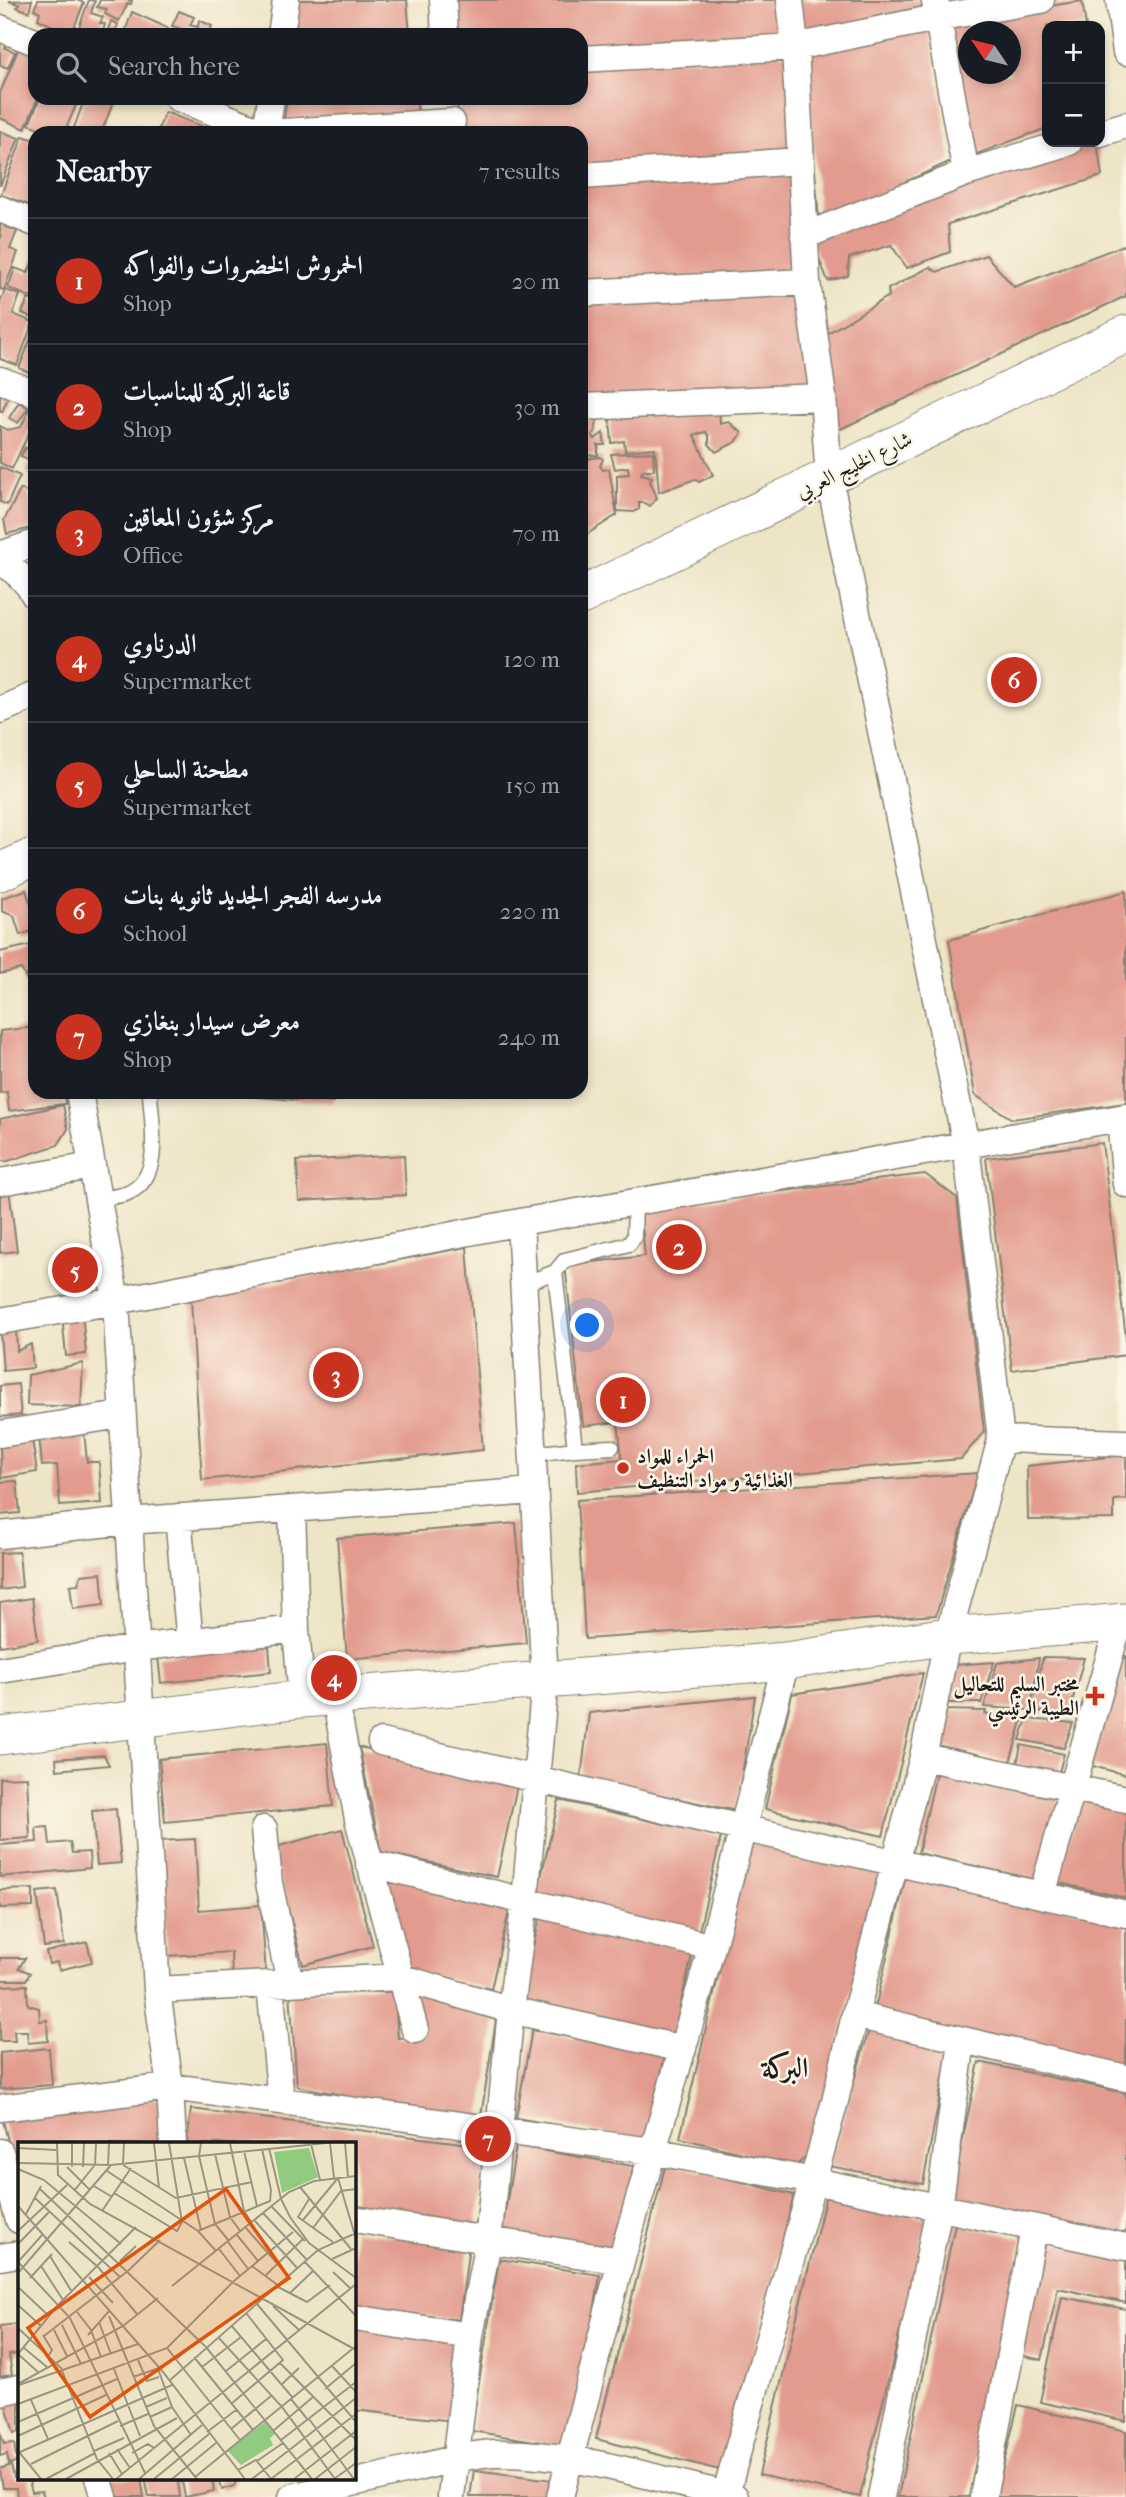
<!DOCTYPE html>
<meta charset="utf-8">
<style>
:root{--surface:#171b24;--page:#242831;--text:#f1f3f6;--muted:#9ea1a6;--line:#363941;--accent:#c8321e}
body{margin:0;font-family:"IM FELL French Canon",Amiri,serif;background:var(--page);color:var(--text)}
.controls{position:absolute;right:21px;top:21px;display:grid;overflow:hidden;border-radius:14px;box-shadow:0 4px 10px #0003}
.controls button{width:63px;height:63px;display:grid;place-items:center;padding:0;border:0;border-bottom:2px solid var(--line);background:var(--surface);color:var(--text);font:35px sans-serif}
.compass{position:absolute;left:958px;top:21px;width:63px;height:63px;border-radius:50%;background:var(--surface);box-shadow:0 4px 10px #0003;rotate:305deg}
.you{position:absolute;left:588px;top:1326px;width:24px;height:24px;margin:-18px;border:5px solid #fff;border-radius:50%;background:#1a73e8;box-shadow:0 0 0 10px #1a73e833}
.badge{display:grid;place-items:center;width:46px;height:46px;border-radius:50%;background:var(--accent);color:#fff;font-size:23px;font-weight:700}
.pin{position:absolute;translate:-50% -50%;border:4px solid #fff;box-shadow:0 2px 7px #0006}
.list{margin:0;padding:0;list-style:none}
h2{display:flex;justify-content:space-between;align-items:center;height:91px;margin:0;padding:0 28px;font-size:30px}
h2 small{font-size:23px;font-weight:400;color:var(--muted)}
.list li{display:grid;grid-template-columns:46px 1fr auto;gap:21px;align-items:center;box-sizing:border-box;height:126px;padding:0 28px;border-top:2px solid var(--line)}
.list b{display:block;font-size:26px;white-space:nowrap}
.list p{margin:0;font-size:23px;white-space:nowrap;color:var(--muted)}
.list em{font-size:23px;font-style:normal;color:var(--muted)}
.icon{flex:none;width:38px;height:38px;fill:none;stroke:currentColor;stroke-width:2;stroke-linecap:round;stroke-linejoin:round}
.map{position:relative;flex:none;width:1126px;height:2497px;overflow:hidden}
.search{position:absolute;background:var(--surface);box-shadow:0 4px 10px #0003;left:28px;top:28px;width:560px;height:77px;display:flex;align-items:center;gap:18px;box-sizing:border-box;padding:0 24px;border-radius:21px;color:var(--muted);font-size:26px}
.panel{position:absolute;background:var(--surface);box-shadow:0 4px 10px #0003;left:28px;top:126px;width:560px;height:973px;border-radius:21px}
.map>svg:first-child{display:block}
</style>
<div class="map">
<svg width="1126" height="2497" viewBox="0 0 1126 2497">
<rect width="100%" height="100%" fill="#fcf5e5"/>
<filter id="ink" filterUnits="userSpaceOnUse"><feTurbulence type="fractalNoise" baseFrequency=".0143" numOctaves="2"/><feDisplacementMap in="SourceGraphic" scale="14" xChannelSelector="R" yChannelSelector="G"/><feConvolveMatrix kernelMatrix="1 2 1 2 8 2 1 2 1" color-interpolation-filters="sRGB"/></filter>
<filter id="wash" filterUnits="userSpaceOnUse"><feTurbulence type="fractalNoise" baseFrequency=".00686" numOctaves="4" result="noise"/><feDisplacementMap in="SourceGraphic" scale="28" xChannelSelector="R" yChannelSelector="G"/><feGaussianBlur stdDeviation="1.57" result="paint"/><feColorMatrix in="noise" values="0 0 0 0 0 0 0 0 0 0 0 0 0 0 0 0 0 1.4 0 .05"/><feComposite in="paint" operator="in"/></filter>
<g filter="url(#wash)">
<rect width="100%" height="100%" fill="#eee5c7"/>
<g id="blocks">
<path fill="#e29b8e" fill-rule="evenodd" d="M32,0l-3,12 -12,-5 2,-3 -10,-3z
M38,0h39l7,3 -13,32 -33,-16 2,-7 -6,-3z
M89,0l6,1 -4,12 12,4 -3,6 5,1 -3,11h-26z
M100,0h32l-1,4 -3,-1 -9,18 -14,-7 2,-5 -10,-2z
M298,0h109l3,35h-116z
M451,0h332l2,39 -204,11v-15h-127z
M799,0h126l1,6 -122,26z
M1082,1l4,25h-39v102l-76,28 -26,-134zM968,32h42v42h-42z
M179,11l15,6 -4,8 8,2 1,-7 13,6 -4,9h-34l5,-7 -7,-2z
M132,12l36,16 -3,7h-41z
M111,21l7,3 -4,11h-8z
M929,26l22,135 -132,61 -13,-169z
M0,40l7,3 -2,5 10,4 -7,16 -8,-3z
M19,47l16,6v45h3l-13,31 -25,-11v-25z
M789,53l3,102 -211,16v-38h-122l-2,-35h124v-32z
M40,98h39l-15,35h-14l-21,-9z
M85,98h30l-14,35h-29z
M287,98h129l2,15 -134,6z
M165,112l39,15 -2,6h-45z
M211,125l25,7 -1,1h-27z
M0,131l19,7 -19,48z
M23,136l12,4v67l-34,-12z
M1085,142h12l5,34 -154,48 2,28 -43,16 -16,-23 -42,13 -1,18 -20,5 -17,-42z
M793,170l5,102 -217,10v-97z
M0,213l9,3 -4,11 12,4 -7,18 8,3 -14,38 -4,-1v-49l2,-5 -2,-1z
M1124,245l2,6v45l-290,135 -11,-96 64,-39 -1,-7 42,-22 7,5 49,-17 28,32z
M35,256v43l-27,-11 7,-20 13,5z
M802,288l14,103 -235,9v-100z
M5,290l15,5 -7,19 20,8 -16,43 -17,-6v-56z
M28,299l7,2v18l-13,-6z
M35,328v47l-16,-7z
M0,387l11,4 -9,21 -2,-1z
M19,402l9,6 -10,15 -9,-5z
M719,405l1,19 9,-2 13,11 -6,9 -20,10 -7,-8v-8l-3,-4 -12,3 19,40 -14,7 -4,-3 -36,13 -4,-44 -30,3 -1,-10 -12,2 -3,-34z
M29,410l6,3v7l-23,49 -12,-6v-37l8,4 13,-3z
M598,416l-3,16 -3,3 3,4 8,-6 2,12h-7v10l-17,1v-39z
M25,448l10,2v26l-8,-4 5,-11 -11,-5z
M653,452l1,18h-11l-2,4 11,3 -2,4 7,17 -7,8 -5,-3h-6v6l-5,3 -17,-1v-36l12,-1 -1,-7 -13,2 -4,-15z
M600,457l3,2 -3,7 3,4 6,-1 8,46 -36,23v-78z
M0,467l20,9 -13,29 -7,-3z
M21,489l7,4 7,34 -28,7 -3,-14z
M26,890l9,27v13l-15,5 -6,-19 -12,-5v-13z
M1126,891v212l-114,16 -37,-24 -26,-155z
M35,944v42l-4,1 -10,-18 -21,5v-22z
M35,1027v65h29l1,12 -56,7 -2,-19 -7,1v-62z
M219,1092h116l-2,11 -114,-9z
M63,1105l5,24 -10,16 -53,17 -5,-2v-41z
M1102,1143l24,195v17l-114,15 -26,-212z
M404,1155l2,40 -107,6 -2,-40z
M925,1174l32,24 27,234 -23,27 -384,33 -1,-29 46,-4 -4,-37 -35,4 -18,-161 80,-9 -5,-48z
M9,1189l8,62 -17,2v-63z
M467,1247l16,203 -281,30 -11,-181z
M82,1312l4,42 -20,2 -4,-41z
M16,1331l1,20 14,-7 2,24 -30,3 -3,-38z
M83,1363l-2,44 -54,-2 1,-30z
M18,1384l3,31 -21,2v-31z
M84,1430l3,32h12l3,41 -42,3 -3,-41 -15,1 -3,-31z
M32,1439l5,33 -36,6 -1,-34z
M1126,1455v44l-12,1v19l-86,1 -1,-54z
M978,1473l-42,142 -351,24 -8,-139z
M17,1481l3,32 -20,2v-33z
M516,1523l10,120 -179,16 -10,-121z
M19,1552l3,35 -22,3v-37z
M101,1573l3,32 -31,4 -3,-24 8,-1 3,-9z
M32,1598l6,42 -38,6v-43z
M269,1646l2,26 -110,11 -3,-26z
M1103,1650l23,6v119l-52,-14z
M1043,1657l41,1 -16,59 -38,-7 -46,-3 13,-44 42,-5 -7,44z
M994,1662l-13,41h-38l9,-38z
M923,1673l-40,163 -118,-27 27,-115z
M755,1696l-19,115 -155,-33 8,-65z
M943,1710l43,1 -1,3 38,4 -13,44 -78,-18z
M1027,1719l46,4 -9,25 -44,-8z
M327,1743l6,63 -168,16 -6,-63z
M1021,1745l43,9 -5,18 -42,-8z
M359,1747l159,34 -21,96 -116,-25z
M104,1755l5,10 -52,5 -1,-11z
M937,1769l123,28 -19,84 -123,-28z
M27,1777l3,61 -30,2v-62z
M1080,1795l46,10v93l-67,-15z
M559,1800l162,37 -23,98 -162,-37z
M116,1809l5,54 -24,2 -5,-54z
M48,1827l2,17 20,-2 2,11 17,-1 1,16 -90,9v-32l37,-3 -1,-14z
M342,1829l31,117 -70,19 -31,-117z
M195,1839l4,71 62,-5 5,69 -34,3 -1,-25 -64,4 -7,-115z
M750,1842l130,30 -67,278 -17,16 -116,-28z
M907,1871l219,51v149l-252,-58z
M387,1875l124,27 -20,87 -85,-19z
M33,1889v18l-33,1v-18z
M57,1890l7,54 -20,3 -7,-55z
M540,1917l153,34 -20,86 -153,-34z
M87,1942l5,20 -33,8 -2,-8 -8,2 -3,-12z
M0,1958h25l-6,10 11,5 -4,7h-26z
M27,1985l1,20 11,3 1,13 7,-1 1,21 -20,2 -1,-12h-13l1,10h-15v-55z
M394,1985l4,53 25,-2 -15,-47 88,31 -16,103 -183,-37 -7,-93z
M532,2030l133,23 -16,88 -133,-23z
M869,2030l80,16 -26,138 -94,-18z
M49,2048l3,37 -52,4v-36z
M979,2062l147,31v143l-176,-37z
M164,2097v47h-145l-1,36 -16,-63z
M191,2109l295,37 -10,81 -122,-15v-68h-167z
M516,2146l117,20 -15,89 -117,-19z
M666,2163l128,32 -70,276 -128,-32z
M826,2195l101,24 -67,278 -101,-22z
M955,2224l67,14 -53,259h-71z
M354,2231l115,15 -10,74 -105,-13z
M1046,2241l80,18v44l-68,-15 -16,72 -22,-5z
M499,2259l101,16 -28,172 -101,-16z
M1062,2297l64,12v112l-86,-19z
M19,2324v30l-10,1 3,20 -12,2v-51z
M354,2328l108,12 -9,81 -99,-11z
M19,2395v37l-5,1 -10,-35z
M1018,2405l108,26v66h-130z
M0,2432l4,12 10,-1 3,19 -8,2 -2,-10 -7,2z
M11,2465l3,13h14l4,14 10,-1 2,6h-27l-1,-9h-13l-3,-19z
M474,2470l79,10 -5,17h-78z
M105,2478h36l3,19h-34z
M145,2478h67l2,13 -29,6 -3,-16 -4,1 2,15h-31z
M219,2478h18l-3,8 -12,4z"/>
</g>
</g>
<g filter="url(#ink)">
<use href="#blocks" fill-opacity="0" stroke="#858072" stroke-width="2"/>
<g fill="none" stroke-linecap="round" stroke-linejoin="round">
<defs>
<path id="lane" d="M97,1199c10,-2 24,-2 33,-7 34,-17 21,-69 20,-100
M524,1284l31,-12
M575,1449l-20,-177 10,-12 64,-16 5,-7 1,-35
M533,1454l42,-5 37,-2"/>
<path id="street" d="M443,0l2,35
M1119,0l7,52
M935,2l31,171
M0,28l35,14
M281,35l5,-35
M581,59l214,-12 141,-29 105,-18
M178,98l88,35 186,-11
M266,133l5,-35
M1100,133l26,-8
M581,176l219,-15
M0,209l35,14
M804,236l162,-63 103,-31
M581,293l226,-11
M0,380l35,13
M581,407l242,-10
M0,555l35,-12
M0,561c15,9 27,19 35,35
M0,710l35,-15
M79,1092l37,209 41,689 13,97 3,57
M1120,1118l6,66
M0,1182l92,-16
M0,1321l116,-20 404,-79 606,-105
M0,1434l121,-19
M1001,1439l125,4
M292,1509l4,120 6,70
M178,1517l12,125
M0,1535l128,-14 407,-30
M0,1670l136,-22 160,-19
M335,1697l23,122 57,211
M381,1742l360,86 385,86
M923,1757l203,42
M264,1829l5,54 21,100
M369,1863l343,84
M1042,1895l77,-272
M270,1985l11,116
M157,1990l242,-13 112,33 172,39
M855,2015l271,63
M0,2108l170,-21 111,14 371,50 162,30 312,66
M0,2152l19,68
M354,2219l267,42
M0,2257l19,-3
M354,2318l116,18
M0,2392l19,-4
M98,2478l6,19
M292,2497c42,-10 83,-19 125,-29 25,-6 52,-14 78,-15 81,-1 162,26 240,44
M451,2497l19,-161 18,-94 23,-232 14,-110 20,-219 -25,-459
M560,2497l61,-236 91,-314 74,-286
M725,2497l110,-396 20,-86 68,-258 25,-121 53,-197 -35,-294 -137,-668 -6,-80 -16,-115 -12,-235 -5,-47
M881,2497l58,-289 23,-167
M983,2497l51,-268"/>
<path id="secondary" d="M581,596l545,-262
M0,872l35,-16
M0,1736l302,-37 484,-38 162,-25 178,-14"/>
</defs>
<use href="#lane" stroke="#858072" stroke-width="17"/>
<use href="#street" stroke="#858072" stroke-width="29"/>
<use href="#secondary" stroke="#858072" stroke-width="39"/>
<use href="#lane" stroke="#fff" stroke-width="14"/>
<use href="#street" stroke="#fff" stroke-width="26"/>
<use href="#secondary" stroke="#fff" stroke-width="37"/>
</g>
</g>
<g fill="#c8321e" stroke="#fcf5e5" stroke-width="2.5">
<circle cx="623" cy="1468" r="7"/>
<path d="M1091.5 1685.5h7v7h7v7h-7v7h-7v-7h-7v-7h7z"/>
</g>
<g text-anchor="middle" stroke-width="5" stroke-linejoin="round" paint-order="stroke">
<g font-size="21" fill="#1c1c1c" stroke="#fcf5e5">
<text transform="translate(854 465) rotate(-26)" y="7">شارع الخليج العربي</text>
</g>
<g font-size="21" font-weight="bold" fill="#1c1c1c" stroke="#fcf5e5" text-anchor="start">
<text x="637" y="1463">الحمراء للمواد<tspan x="637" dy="24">الغذائية و مواد التنظيف</tspan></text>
<text x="1079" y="1691" text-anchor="end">مختبر السليم للتحاليل<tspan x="1079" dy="24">الطيبة الرئيسي</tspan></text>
</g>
<g font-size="28" font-weight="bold" fill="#1c1c1c" stroke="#fcf5e5">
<text x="785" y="2077">البركة</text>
</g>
</g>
<g transform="translate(18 2142)">
<rect width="338" height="338" fill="#eee5c7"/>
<path d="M291,6l9,29 -36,16 -8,-41zM248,279l9,13 -5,4 3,7 -32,20 -13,-14z" fill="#91cb7f"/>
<path fill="none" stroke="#9a9583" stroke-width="2" d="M39,1l1,32 32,29 266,146M136,1l5,45M183,1l-2,13 16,68 14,17M212,1l14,68 8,12M312,1l4,35M327,1l3,34M293,2l9,36M0,6l38,2M251,6l12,51 9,18 19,26 47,35M244,7l9,41M226,9l13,55M197,12l15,63 11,15M166,16l17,72M0,21l93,2 216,-22M105,22l1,-21M105,23l53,33 76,-16M77,24l1,-23M90,24l1,-23M49,25l23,23M54,25v-24M65,25l1,-24M0,27l26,11 77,64M89,29l91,60 18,20M320,36l18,61M76,44l18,11M282,45l51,62M22,47l166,158 106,132M56,49l20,-25M96,51l63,38 5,-9 -13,-79M17,56l85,79M291,57l-11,18 35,25M0,64l145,166 82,107M253,64l34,35M84,69l29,-43M245,71l44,47M8,72l15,-28M285,78l35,-42M237,79l43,48M228,86l43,49M295,86l28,-37 15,-2M0,89l49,-46M180,89l72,-30 1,-11M219,93l21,26M51,100l29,25 39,47M210,100l20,27M0,102l31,-32M201,107l21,27M32,114l22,36M314,117l24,-11M102,119l16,-15M0,120l52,56 75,155M0,120l25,-28M287,120l51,54M23,124l22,34M234,124l27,20M315,130l17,16M0,131l93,-108M248,133l37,-36M71,135l24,26M12,136l22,-24M154,144l117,-94 25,-11 42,-5M0,145l31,29M260,145l29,15 23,-17M272,151l24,-23M239,162l99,118M0,163l23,21M255,164l26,24M59,170l14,18 10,27M91,174l45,110 43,53M81,180l12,32M44,183l19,39M213,183l62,73M0,186l43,40 36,91 16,20M36,188l13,26M25,193l9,15 -3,5M70,193l22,-25M26,194l85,-66 31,-30M200,195l64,70 53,72M6,206l23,19M149,206l73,92M0,212l40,-49 78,-78M0,212l20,18M176,215l59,73M120,218l9,21 12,-4M157,218l24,-20M262,221l76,77M314,224l24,26M184,225l39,-30M96,227l26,67M140,227l14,38 19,28M208,229l40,-32M115,235l26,-9M151,239l149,-131 38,-17M0,242l105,-58 35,-28M1,243l119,-41M263,243l18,-17M307,247l31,-26M273,257l17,21M13,258l17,39M0,262l149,-56 67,-67 59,-49M213,262l52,-44 -37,-47M128,265l21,-9M132,275l22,-10M291,277l45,60M0,280l99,-43M102,284l28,-12M213,287l40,-33M255,289l40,-34M189,290l29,-22M0,294l88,-41M263,298l75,-58M99,307l13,19M76,309l30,-13M1,310l22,27M2,310l152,-67M91,311l13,21M114,311l16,-9 6,4M239,319l26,-18M13,322l87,-43M220,328l18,-10 15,19M177,335l161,-131M28,337l49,-26M48,337l111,-61M98,337l240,-195M121,337l63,-54M136,337l55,-45M154,337l44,-36M234,337l104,-81M253,337l85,-65M276,337l62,-48M297,337l41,-32M316,337l22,-16"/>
<path fill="#de560d" fill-opacity="0.15" stroke="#de560d" stroke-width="3.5" d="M208,47l63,89 -199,139 -62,-89z"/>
<rect width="338" height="338" fill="none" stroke="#1c1c1c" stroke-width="3.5"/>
</g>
</svg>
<div class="controls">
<button>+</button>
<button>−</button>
</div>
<svg class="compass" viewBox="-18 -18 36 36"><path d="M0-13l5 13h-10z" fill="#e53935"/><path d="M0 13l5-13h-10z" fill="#9ea1a6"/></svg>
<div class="you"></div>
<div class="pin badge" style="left:623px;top:1400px">1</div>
<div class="pin badge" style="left:679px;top:1247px">2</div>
<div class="pin badge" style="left:336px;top:1375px">3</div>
<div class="pin badge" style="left:334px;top:1678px">4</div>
<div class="pin badge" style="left:75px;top:1270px">5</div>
<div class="pin badge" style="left:1014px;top:680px">6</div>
<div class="pin badge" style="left:488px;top:2139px">7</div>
<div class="search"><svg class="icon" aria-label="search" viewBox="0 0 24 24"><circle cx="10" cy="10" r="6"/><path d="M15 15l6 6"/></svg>Search here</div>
<section class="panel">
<h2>Nearby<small>7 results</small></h2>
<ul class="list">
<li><span class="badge">1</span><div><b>الحمروش الخضروات والفواكه</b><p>Shop</p></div><em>20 m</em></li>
<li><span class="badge">2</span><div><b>قاعة البركة للمناسبات</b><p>Shop</p></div><em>30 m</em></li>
<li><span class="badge">3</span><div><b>مركز شؤون المعاقين</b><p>Office</p></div><em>70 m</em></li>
<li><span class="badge">4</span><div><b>الدرناوي</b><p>Supermarket</p></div><em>120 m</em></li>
<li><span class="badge">5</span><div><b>مطحنة الساحلي</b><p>Supermarket</p></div><em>150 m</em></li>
<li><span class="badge">6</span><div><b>مدرسه الفجر الجديد ثانويه بنات</b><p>School</p></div><em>220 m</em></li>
<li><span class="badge">7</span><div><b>معرض سيدار بنغازي</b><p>Shop</p></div><em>240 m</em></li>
</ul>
</section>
</div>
